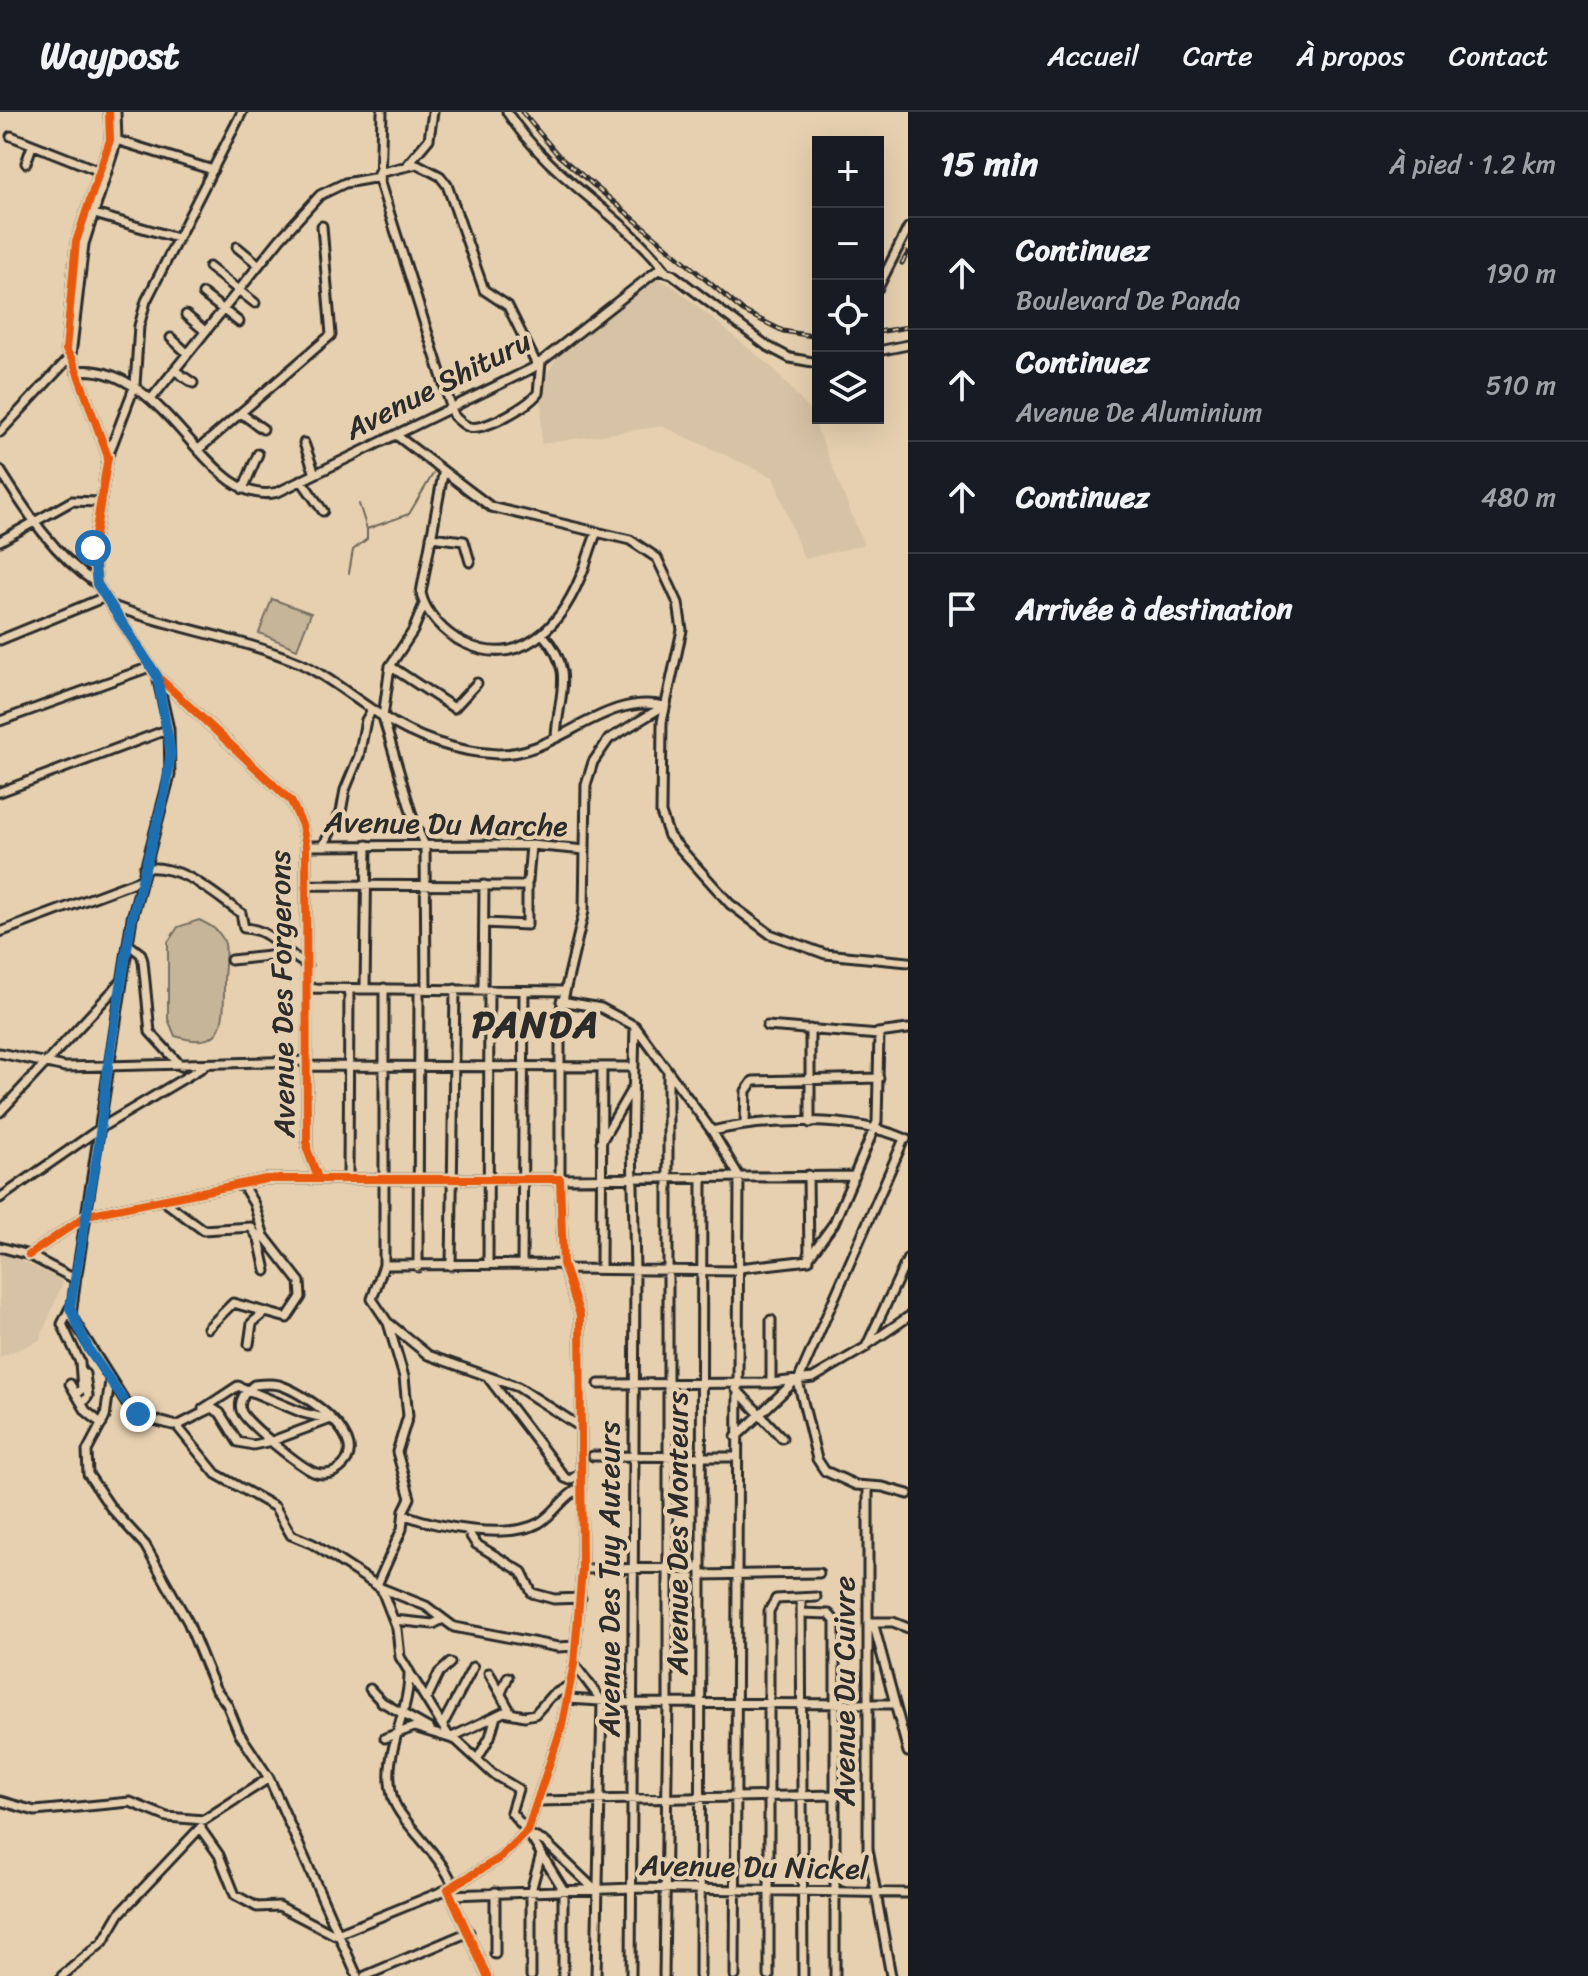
<!DOCTYPE html>
<html lang="fr">
<meta charset="utf-8">
<style>
:root{--surface:#171b24;--page:#20242c;--text:#f1f3f6;--muted:#9ea1a6;--line:#363941}
body{margin:0;font-family:Sriracha,sans-serif;background:var(--page);color:var(--text)}
.controls{position:absolute;right:24px;top:24px;display:grid;overflow:hidden;border-radius:0px;box-shadow:0 8px 32px #0002}
.controls button{width:72px;height:72px;display:grid;place-items:center;padding:0;border:0;border-bottom:2px solid var(--line);background:var(--surface);color:var(--text);font:40px sans-serif}
.stop{position:absolute;width:24px;height:24px;margin:-18px;border:6px solid #1f6fb2;border-radius:50%;background:#fff}
.stop.end{background:#1f6fb2;border-color:#fff;box-shadow:0 2px 8px #0008}
.list{margin:0;padding:0;list-style:none}
h2{display:flex;justify-content:space-between;align-items:center;height:104px;margin:0;padding:0 32px;font-size:34px}
h2 small{font-size:26px;font-weight:400;color:var(--muted)}
.list li{display:grid;grid-template-columns:52px 1fr auto;gap:24px;align-items:center;box-sizing:border-box;height:112px;padding:0 32px;border-top:2px solid var(--line)}
.list b{display:block;font-size:30px;white-space:nowrap}
.list p{margin:0;font-size:26px;white-space:nowrap;color:var(--muted)}
.list em{font-size:26px;font-style:normal;color:var(--muted)}
.icon{flex:none;width:44px;height:44px;fill:none;stroke:currentColor;stroke-width:2;stroke-linecap:round;stroke-linejoin:round}
.map{position:relative;flex:none;width:908px;height:1864px;overflow:hidden}
header{display:flex;align-items:center;gap:48px;box-sizing:border-box;height:112px;padding:0 40px;background:var(--surface);border-bottom:2px solid var(--line)}
header strong{font-size:38px}
nav{display:flex;gap:44px;margin-inline-start:auto;font-size:28px}
main{display:flex}
aside{flex:1;background:var(--surface)}
.map>svg:first-child{display:block}
</style>
<header>
<strong>Waypost</strong>
<nav><a>Accueil</a><a>Carte</a><a>À propos</a><a>Contact</a></nav>
</header>
<main>
<div class="map">
<svg width="908" height="1864" viewBox="0 0 908 1864">
<rect width="100%" height="100%" fill="#e6d0af"/>
<filter id="ink" filterUnits="userSpaceOnUse"><feTurbulence type="fractalNoise" baseFrequency=".0125" numOctaves="2"/><feDisplacementMap in="SourceGraphic" scale="16" xChannelSelector="R" yChannelSelector="G"/><feConvolveMatrix kernelMatrix="1 2 1 2 8 2 1 2 1" color-interpolation-filters="sRGB"/></filter>
<g filter="url(#ink)">
<path fill="#d6c2a4" d="M654,164l20,11 101,83 35,41 54,134 -60,14 -31,-82 -111,-51 -121,18 1,-60 16,-30z
M0,1138l63,31 -23,59 -40,17z"/>
<path fill="#c7b599" stroke="#797062" stroke-width="2" d="M272,487l39,14 -14,36 -38,-16z
M199,808c11,5 22,11 26,24 2,11 -1,26 -1,37 0,41 2,71 -49,55l-7,-17v-77l10,-15z"/>
<g fill="none" stroke-linecap="round" stroke-linejoin="round">
<path stroke="#6f665a" stroke-width="2" d="M359,392l8,25
M349,461l4,-23 14,-11v-10l42,-15 24,-40"/>
<defs>
<path id="minor" d="M109,0l1,28 -34,102 -10,108 7,11 35,96 -15,91 4,36 60,92 134,125 11,24 4,21 1,303 11,29
M382,0l-2,71 74,233c4,4 9,9 15,11 16,4 59,-21 69,-34l3,-31
M507,0c45,69 111,98 158,158
M11,24l91,36
M116,28l97,30
M26,51l6,-17
M408,52l21,-25 4,-27
M378,61l39,-9 23,12 7,9 37,105 24,16 29,59
M91,101l86,25
M237,135l22,18
M209,155l46,36
M878,176l30,-60
M203,182l36,28
M186,203l19,16
M171,226l16,15
M878,239l30,-6
M174,258l19,13
M76,259c92,-10 131,140 202,121l255,-124 125,-98 14,4 95,72 23,12 28,5
M152,286l128,-159 40,-44 25,-12 34,-6
M242,302l21,15
M0,320l71,-76 13,-112 33,-104 -1,-28
M396,323l95,72 139,33 27,18 21,45 4,27 -20,92 -1,91 8,23 61,68 40,30 55,20 83,8
M304,331l11,31
M200,336l131,-113 -9,-109
M108,344l27,-71 4,-59 7,-25 96,-189
M0,358c27,43 55,86 97,114
M443,362l-22,119c4,20 24,41 43,50 56,27 96,-17 116,-65 7,-15 10,-31 17,-46
M301,368l22,31
M243,377l15,-35
M431,425l33,4 6,21
M0,429l72,-40 26,1
M424,492l-11,27 -23,35 -7,51 31,105 11,24 1,142
M113,494c61,23 126,31 187,57 30,14 54,36 82,53 33,22 75,36 115,38 60,2 105,-62 167,-48
M543,523c33,36 15,60 13,102
M0,528l105,-43
M390,554l64,42 23,-25
M664,594l-55,33 -16,23 -7,23 -2,126 -24,102v166l295,-3
M0,609l150,-54
M0,680l169,-63
M306,734l225,-1 54,5
M323,734l18,-34 4,-22 14,-34 7,-36 6,-10
M144,756c39,-4 68,25 97,45l3,15c28,1 39,25 63,37
M307,773l216,1 5,-5 3,-36
M484,811l43,2v-41
M0,820l140,-52
M128,832l13,10 2,7 7,71 31,34
M231,848l58,-6
M308,876l257,3
M365,876l2,-143
M483,879l1,-106
M561,889l40,7 34,18 77,105 27,45 -4,800
M767,914l112,9 -2,87 -43,101 -24,33
M810,917v94
M878,921l30,-4
M0,941l65,14 241,-6
M306,954l328,1
M0,1000l121,-130
M745,1011l1,-32 7,-10 126,-3
M712,1019c54,-13 142,-15 194,8
M904,1027l-106,242 19,78 8,12 31,14 27,2 25,7
M601,1030l32,-55
M348,1066l1,-189
M0,1086l102,-71 101,-60
M164,1089l39,29 48,-3 8,12 7,32
M0,1135l29,8 42,22 6,-3 55,-356 38,-143 -1,-46 -12,-53
M29,1143l58,-40 179,-36h294l3,85 17,51 2,254 -8,95 -13,65 -34,102 -27,27 -52,31 39,87
M488,1152l1,-273
M522,1152l2,-273
M384,1153l179,-1
M451,1154l4,-277
M418,1155l1,-279
M601,1156l1,-200
M739,1156l70,-8 -1,-85
M564,1157l175,2
M76,1164l-5,40 55,87 20,15 31,8 39,48 59,33 16,28 22,9 68,44 45,18 28,21 104,20 18,-1
M70,1196l-8,16 18,38 2,27 -6,5
M771,1208v63
M390,1212l38,31 90,32 61,39
M208,1216l25,-25 54,15 14,-21 -1,-15 -36,-46 -10,-32 -12,-20
M249,1232l3,-21 13,-11
M867,1233l41,-28
M487,1264l78,102 5,2 10,-7
M110,1269l-5,36 -18,34 1,23 23,34 34,37 43,77 27,66 12,16 12,29 30,45 88,198
M70,1272l16,27 16,13
M599,1272l172,-1 42,-5 53,-31 42,-89
M254,1273c8,-1 17,-2 25,0 25,7 97,56 60,84 -7,5 -15,6 -23,4 -13,-4 -72,-51 -75,-63 -3,-11 5,-19 13,-25z
M736,1277l46,49
M82,1292l6,-8 -3,-22
M203,1297l35,-23 65,27 25,6
M177,1314l35,-18 8,5 18,29 15,3 19,-4 59,-22
M736,1325l58,-55
M593,1344l143,1
M868,1376v361l23,127
M405,1403c32,12 103,25 134,8 17,-10 23,-26 41,-35
M467,1418l9,14 46,28 10,21 22,6 27,-1
M582,1457l119,-1
M701,1463l118,-2
M377,1473l25,-56 2,-19 6,-12 -13,-46 11,-36 -4,-39 -16,-54 -16,-24 12,-34v-277
M381,1476l16,41 3,28 50,81
M801,1486l2,378
M802,1501l27,1 6,7v355
M394,1508l39,4 8,-4
M870,1510h23l15,6
M873,1510l35,130
M574,1552l28,37 -6,275
M409,1559c1,44 -29,84 -16,128 8,24 47,54 60,86
M489,1561l21,38
M370,1577l12,13 48,27
M501,1581l7,-16
M427,1586l12,-25 11,-10
M568,1587l64,4 261,1
M443,1612l30,-57
M385,1626l29,-11 42,13 37,34 25,15 -7,23 16,19 36,58v87
M450,1626l54,-26 21,4 10,-2 16,-18 19,-11
M478,1646l12,-21 6,-21
M0,1689l35,10 95,-9 37,15 37,3 65,-42
M539,1689l298,-6
M200,1716l19,27 16,40 22,12 22,-1 56,29 113,-46
M530,1723l15,7 49,47
M495,1780v62
M451,1783l182,-7 275,5
M62,1864l41,-34 17,-29 81,-86
M365,1864l104,-44
M531,1864v-85l10,-37
M631,1864l4,-706 -3,-125 3,-119
M664,1864l4,-272v-630
M700,1864l2,-799
M769,1864v-365l7,-12 40,-2"/>
</defs>
<use href="#minor" stroke="#2b2b2b" stroke-width="13"/>
<use href="#minor" stroke="#e6d0af" stroke-width="7"/>
<defs>
<path id="rail" d="M522,0l36,43 185,156 40,20 35,6
M902,151l6,-10
M878,220l30,-5"/>
</defs>
<use href="#rail" stroke="#2b2b2b" stroke-width="5"/>
<use href="#rail" stroke="#e6d0af" stroke-width="2" stroke-dasharray="6" stroke-linecap="butt"/>
<defs>
<path id="cycleway" d="M109,0l1,28 -34,102 -10,108 7,11 35,96 -15,91 4,36 60,92 134,125 11,24 4,21 1,303 11,29
M29,1143l58,-40 179,-36h294l3,85 17,51 2,254 -8,95 -13,65 -34,102 -27,27 -52,31 39,87"/>
</defs>
<use href="#cycleway" stroke="#e6d0af" stroke-width="13"/>
<use href="#cycleway" stroke="#e8590c" stroke-width="8"/>
</g>
</g>
<g fill="none" stroke-linecap="round" stroke-linejoin="round" filter="url(#ink)">
<path stroke="#1f6fb2" stroke-width="10" d="M93,436l4,36 60,92 14,77 -6,40 -33,125 -24,148 -10,84 -28,158 19,42 37,53 12,11"/>
</g>
<g text-anchor="middle" stroke-width="8" stroke-linejoin="round" paint-order="stroke">
<g font-size="30" fill="#2b2b2b" stroke="#e6d0af">
<text transform="translate(438 273) rotate(-27)" y="10">Avenue Shituru</text>
<text transform="translate(446 712) rotate(1)" y="10">Avenue Du Marche</text>
<text transform="translate(282 882) rotate(-91)" y="10">Avenue Des Forgerons</text>
<text transform="translate(677 1421) rotate(-90)" y="10">Avenue Des Monteurs</text>
<text transform="translate(609 1467) rotate(-90)" y="10">Avenue Des Tuy Auteurs</text>
<text transform="translate(844 1579) rotate(-90)" y="10">Avenue Du Cuivre</text>
<text transform="translate(754 1755) rotate(1)" y="10">Avenue Du Nickel</text>
</g>
<g font-size="38" font-weight="bold" letter-spacing="2" fill="#2b2b2b" stroke="#e6d0af">
<text x="536" y="925">PANDA</text>
</g>
</g>
</svg>
<div class="controls">
<button>+</button>
<button>−</button>
<button><svg class="icon" aria-label="locate" viewBox="0 0 24 24"><circle cx="12" cy="12" r="6"/><path d="M12 2v4M12 18v4M2 12h4M18 12h4"/></svg></button>
<button><svg class="icon" aria-label="layers" viewBox="0 0 24 24"><path d="M12 4l9 5-9 5-9-5zM3 14l9 5 9-5"/></svg></button>
</div>
<div class="stop" style="left:93px;top:436px"></div>
<div class="stop end" style="left:138px;top:1302px"></div>
</div>
<aside>
<h2>15 min<small>À pied · 1.2 km</small></h2>
<ul class="list">
<li><svg class="icon" aria-label="ahead" viewBox="0 0 24 24"><path d="M12 20V5M6 11l6-6 6 6"/></svg><div><b>Continuez</b><p>Boulevard De Panda</p></div><em>190 m</em></li>
<li><svg class="icon" aria-label="ahead" viewBox="0 0 24 24"><path d="M12 20V5M6 11l6-6 6 6"/></svg><div><b>Continuez</b><p>Avenue De Aluminium</p></div><em>510 m</em></li>
<li><svg class="icon" aria-label="ahead" viewBox="0 0 24 24"><path d="M12 20V5M6 11l6-6 6 6"/></svg><div><b>Continuez</b></div><em>480 m</em></li>
<li><svg class="icon" aria-label="arrive" viewBox="0 0 24 24"><path d="M6 21V4h12l-3 4 3 4H6"/></svg><div><b>Arrivée à destination</b></div></li>
</ul>
</aside>
</main>
